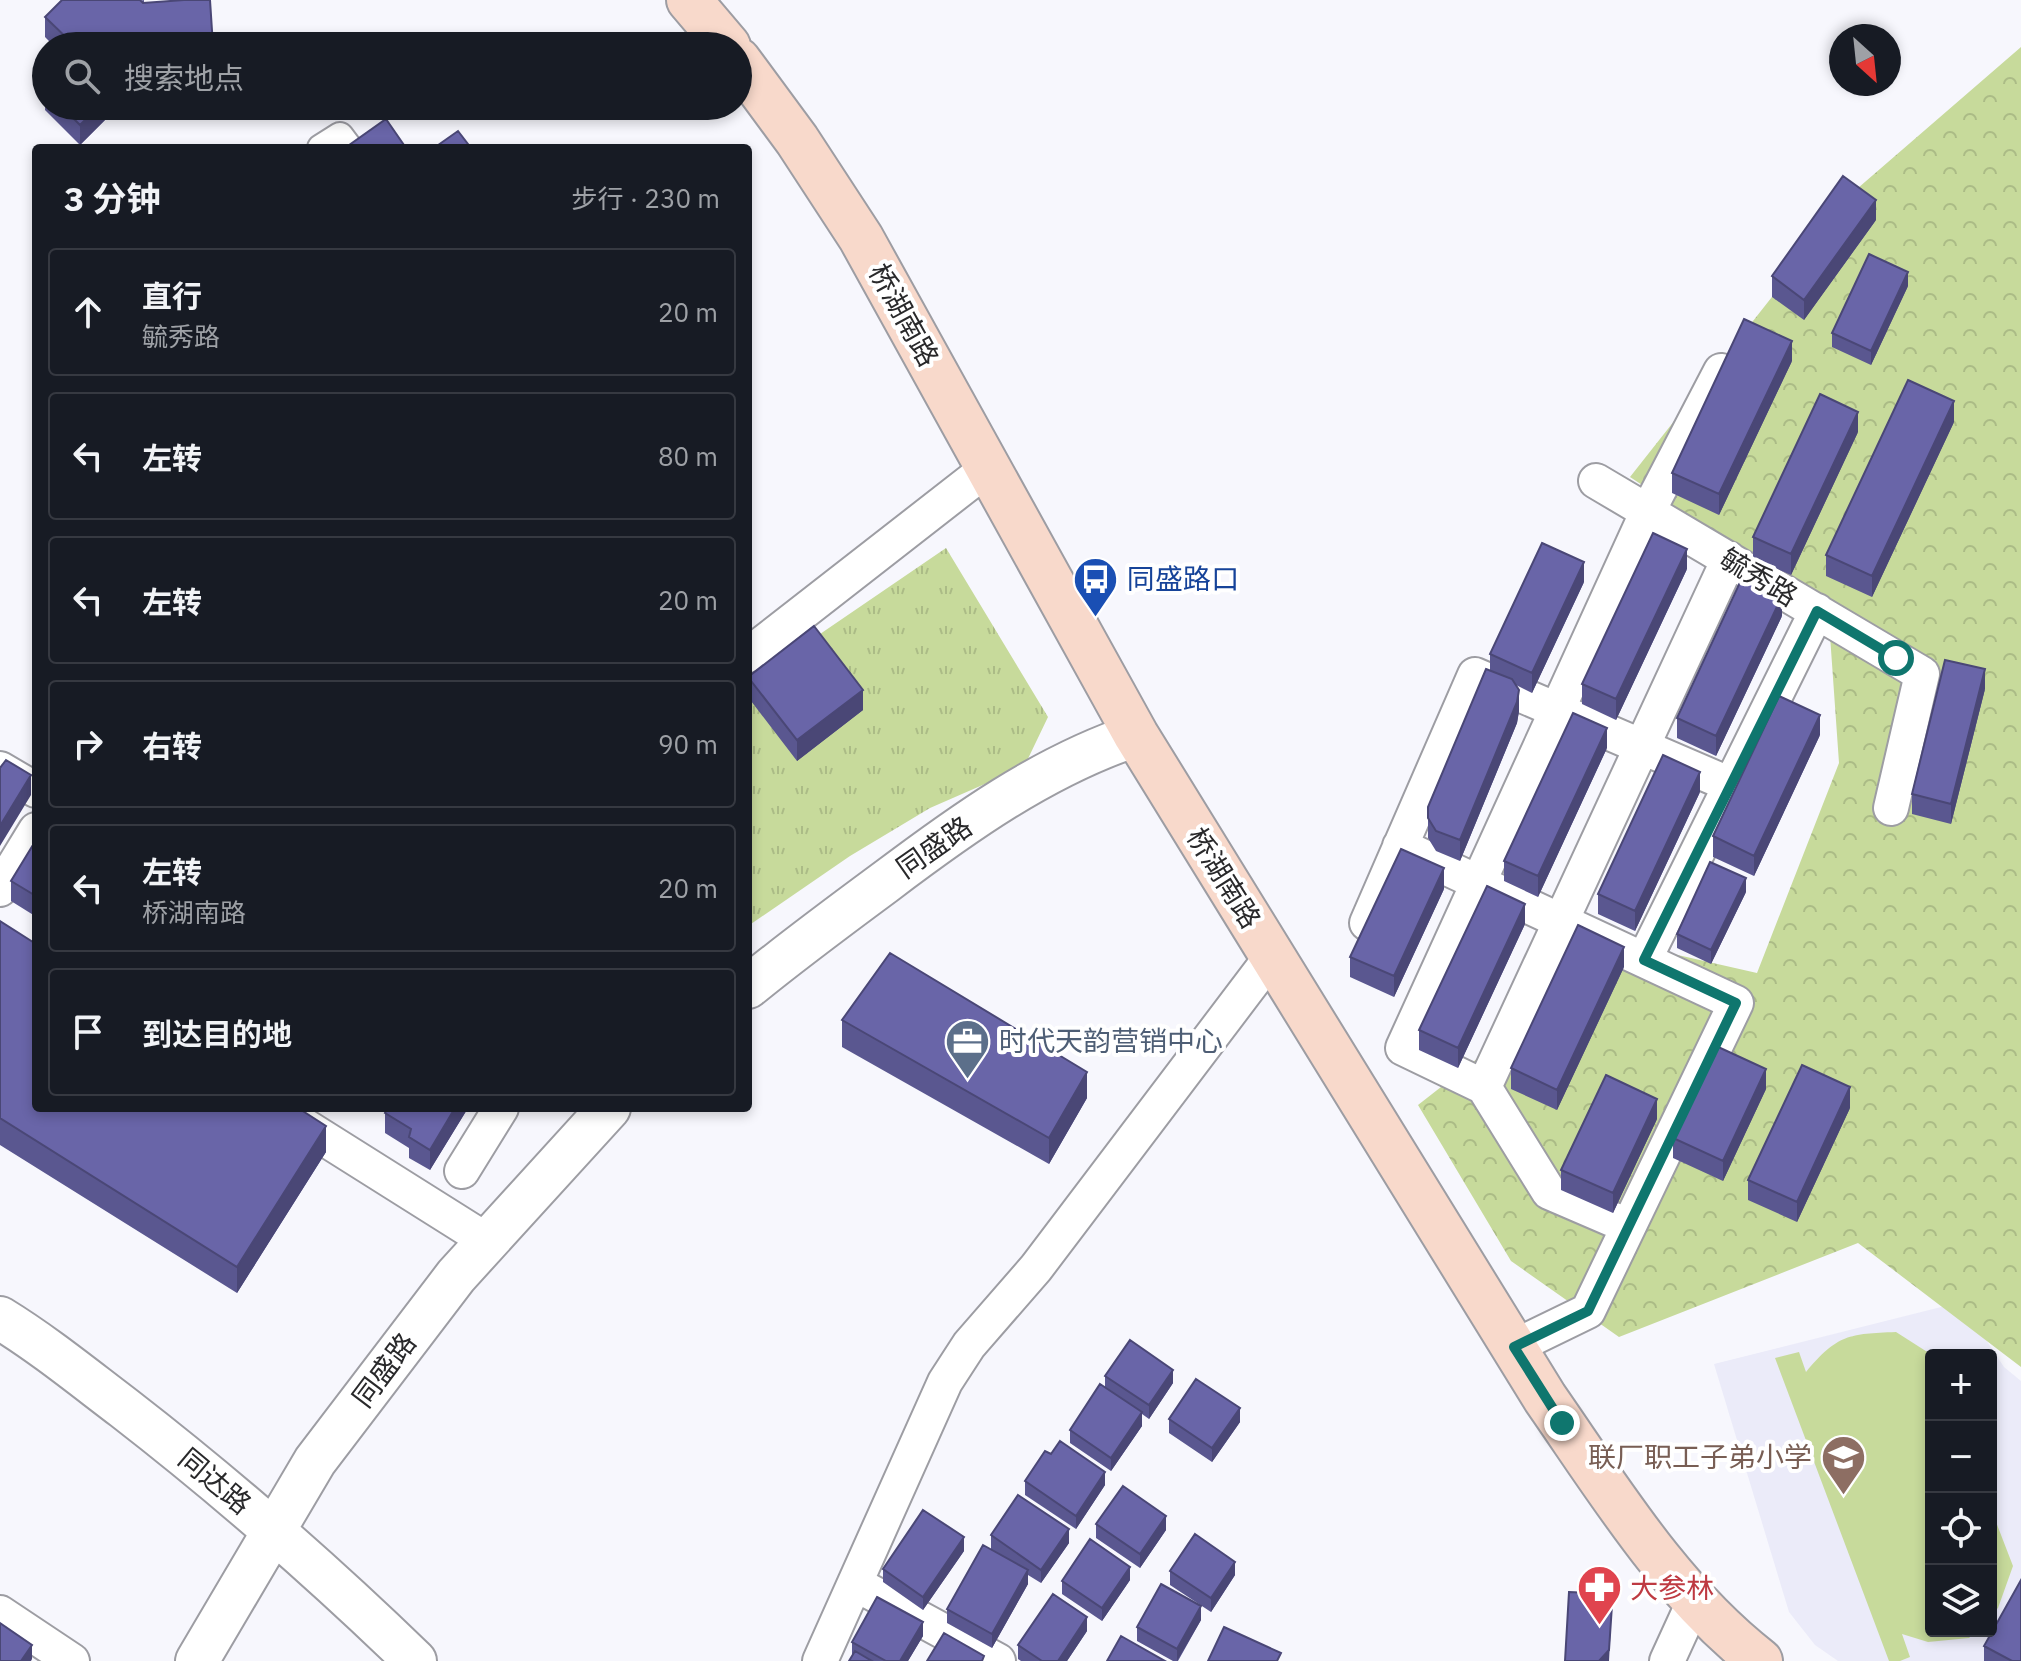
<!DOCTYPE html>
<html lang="zh">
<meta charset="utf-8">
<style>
:root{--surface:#171b24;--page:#242831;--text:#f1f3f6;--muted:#9ea1a6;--line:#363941}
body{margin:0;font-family:"IBM Plex Sans","Noto Sans SC",sans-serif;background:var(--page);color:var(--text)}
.controls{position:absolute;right:24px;bottom:24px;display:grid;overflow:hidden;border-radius:8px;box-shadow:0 4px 12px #0003}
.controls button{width:72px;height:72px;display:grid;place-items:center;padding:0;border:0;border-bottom:2px solid var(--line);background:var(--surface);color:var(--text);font:40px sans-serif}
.compass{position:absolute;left:1829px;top:24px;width:72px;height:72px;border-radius:50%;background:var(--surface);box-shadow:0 4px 12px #0003;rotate:153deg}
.stop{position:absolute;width:24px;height:24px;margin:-18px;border:6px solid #0f766e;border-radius:50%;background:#fff}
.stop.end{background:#0f766e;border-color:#fff;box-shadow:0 2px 8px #0008}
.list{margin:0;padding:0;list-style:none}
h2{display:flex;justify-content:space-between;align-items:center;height:104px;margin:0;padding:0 32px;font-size:34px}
h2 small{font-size:26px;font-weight:400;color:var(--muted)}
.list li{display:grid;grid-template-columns:52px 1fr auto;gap:24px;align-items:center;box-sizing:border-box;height:128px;margin:0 16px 16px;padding:0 16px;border:2px solid var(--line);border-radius:8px}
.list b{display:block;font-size:30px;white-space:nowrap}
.list p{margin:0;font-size:26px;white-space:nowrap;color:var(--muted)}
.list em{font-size:26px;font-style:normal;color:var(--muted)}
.icon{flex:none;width:44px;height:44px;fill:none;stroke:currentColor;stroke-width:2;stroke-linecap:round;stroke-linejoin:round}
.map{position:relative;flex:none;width:2021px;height:1661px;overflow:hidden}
.search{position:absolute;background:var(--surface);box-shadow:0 4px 12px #0003;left:32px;top:32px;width:720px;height:88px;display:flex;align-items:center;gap:20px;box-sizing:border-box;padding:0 28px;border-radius:44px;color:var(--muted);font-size:30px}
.panel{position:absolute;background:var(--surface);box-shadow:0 4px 12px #0003;left:32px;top:144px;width:720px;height:968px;border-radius:8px}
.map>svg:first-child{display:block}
</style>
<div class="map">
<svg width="2021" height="1661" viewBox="0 0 2021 1661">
<defs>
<pattern id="grass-tufts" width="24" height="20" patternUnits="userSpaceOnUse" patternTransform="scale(2)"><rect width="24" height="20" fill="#c7da9b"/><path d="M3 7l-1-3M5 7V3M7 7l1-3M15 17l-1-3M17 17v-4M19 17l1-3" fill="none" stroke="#abbb86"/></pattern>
<pattern id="forest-crowns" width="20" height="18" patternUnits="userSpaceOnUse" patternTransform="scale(2)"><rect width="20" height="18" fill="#c7da9b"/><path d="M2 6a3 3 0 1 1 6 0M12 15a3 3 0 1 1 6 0" fill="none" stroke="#abbb86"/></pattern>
</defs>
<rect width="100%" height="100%" fill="#f7f7fd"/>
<path fill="#ebebf9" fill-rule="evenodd" d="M1961,1302l43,65 17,14v280h-183l-23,-16 -26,-33 -75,-248zM1931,1355h60v276h-60z"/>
<path fill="url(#grass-tufts)" d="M946,548l102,169 -24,50 -94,41 -80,48 -102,70v-237l53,-42z"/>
<path fill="url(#forest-crowns)" d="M2021,47v1320l-163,-124 -239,94 -108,-76 -93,-156 207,-162 132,30 82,-210 -11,-156 -198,-130 228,-289z"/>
<path fill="#c7da9b" d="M1896,1332l36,23 -1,276h45l-7,7 -41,4 -26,-8 8,23 -10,4h-11l-114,-303 24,-6 7,20c32,-38 43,-38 90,-40z
M1991,1509l22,57 -15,42 -7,7z"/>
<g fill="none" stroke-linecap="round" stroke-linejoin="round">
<defs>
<path id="pedestrian" d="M321,148l19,-12 9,12"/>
<path id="minor" d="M1596,481l326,193 -31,134
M748,655l240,-187
M0,769l36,21
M1400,846l336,157 -148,308 -74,36
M0,889l36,-59
M1367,923l108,-248 256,110
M1644,960l173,-349
M1484,1087l245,-528
M276,1108l197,124
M462,1171l39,-63
M1628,1226l-79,-34 -65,-105 -81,-39 245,-537 73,-140
M856,1584l142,77
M0,1613l72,48
M820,1661l125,-279 24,-37 67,-77 237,-313
M1667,1661l27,-59"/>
<path id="tertiary" d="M748,987c44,-36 90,-70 136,-104 78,-59 159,-117 252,-148
M0,1318c44,27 83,59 124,90 102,79 198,163 291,253
M197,1661l118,-200 141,-185 153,-168"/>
<path id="secondary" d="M689,0l39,46
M738,60l59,80 64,98 275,497 409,663c64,92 125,193 215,263"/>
</defs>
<use href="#pedestrian" stroke="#9d9da3" stroke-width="30"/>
<use href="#minor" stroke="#9d9da3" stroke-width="38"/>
<use href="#tertiary" stroke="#9d9da3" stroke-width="46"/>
<use href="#secondary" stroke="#9d9da3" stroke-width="48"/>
<use href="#pedestrian" stroke="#fff" stroke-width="26"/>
<use href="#minor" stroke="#fff" stroke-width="34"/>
<use href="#tertiary" stroke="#fff" stroke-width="42"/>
<use href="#secondary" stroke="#f8d9cb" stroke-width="44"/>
</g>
<path fill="#5a5790" d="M144,0v3l69,43h-159l-9,-9v-20z
M46,89v17h73l-39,39 -35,-35z
M1876,220l-72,100 -32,-23v-21z
M1908,286l-37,79 -39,-18v-14z
M1792,361l-73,154 -47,-22v-20z
M1954,422l-82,175 -46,-21v-21z
M1858,432l-67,143 -38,-17v-21z
M1687,569l-71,151 -34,-16v-20z
M1584,582l-52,111 -16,-8 3,26 -2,12 -57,138 -24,-10 -8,-13v-31l62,-137v-16z
M1782,616l-66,140 -39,-18v-20z
M748,677l115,33 -66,51 -49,-64z
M1985,689l-34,135 -39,-10v-20z
M1820,735l-66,141 -41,-19v-21z
M1607,748l-69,149 -34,-16v-20z
M1700,792l-65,139 -37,-17v-20z
M36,840v86l-1,-10 -24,-15v-20z
M1444,889l-50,108 -44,-20v-20z
M1746,892l-35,72 -34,-16v-14z
M0,921l326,231 -89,141 -237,-148z
M1525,924l-67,144 -39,-18v-20z
M1624,967l-67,143 -46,-21v-21z
M842,1020l245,78 -38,66 -207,-117z
M1766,1089l-43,92 -50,-23v-20z
M388,1108h80l-38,62 -21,-12v-10l-24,-15v-20z
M1850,1108l-53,114 -49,-22v-20z
M1657,1119l-44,94 -52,-23v-20z
M1105,1376l68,7 -24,36 -7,-5v12l-31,45 -41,-28v-13l35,-42z
M1169,1419l71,3 -28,40 -43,-29z
M1051,1454l54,31 -29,44 -51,-34v-14z
M1096,1524l70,6 -26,38 -44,-30z
M991,1535l78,8 -28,40 -13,-8v9l-36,64 -45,-25v-14l44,-60z
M964,1551l-41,59 -40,-28v-13z
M1170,1571l65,4 -24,37 -41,-27z
M1130,1580l-28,41 -40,-27v-13z
M1201,1620l-23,41h-5l-36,-20v-14z
M1087,1631l-20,30h-46l-3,-2v-14z
M923,1636l-15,25h-59l3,-5v-14z
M1984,1646l37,15h-37z"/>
<path fill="#4a4776" d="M99,106h20l-39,39v-20z
M1876,200v20l-72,100v-20z
M1908,272v14l-37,79v-14z
M1792,341v20l-73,154v-21z
M1954,401v21l-82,175v-21z
M1858,412v20l-67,143v-21z
M1687,549v20l-71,151v-21z
M1584,562v20l-52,111v-20z
M1782,596v20l-66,140v-20z
M1985,669v20l-34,135v-20z
M863,690v20l-66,51v-21z
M1519,690v21l-2,12 -57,138v-21z
M1820,715v20l-66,141v-20z
M1607,728v20l-69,149v-21z
M1700,772v20l-65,139v-20z
M31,775v20l-31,51v-20z
M1444,868v21l-50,108v-21z
M1746,878v14l-35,72v-14z
M1525,904v20l-67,144v-20z
M1624,947v20l-67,143v-20z
M1766,1069v20l-43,92v-20z
M1087,1072v26l-38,66v-26z
M1850,1087v21l-53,114v-20z
M1657,1099v20l-44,94v-20z
M455,1108h13l-38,62v-20z
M326,1126v26l-89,141v-26z
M1173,1370v13l-24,36v-14z
M1240,1408v14l-28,40v-14z
M1142,1412v14l-31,45v-13z
M1105,1472v13l-29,44v-13z
M1166,1516v14l-26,38v-14z
M1069,1529v14l-28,40v-13z
M964,1537v14l-41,59v-13z
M1235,1562v13l-24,37v-14z
M1130,1567v13l-28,41v-13z
M1028,1570v14l-36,64v-14z
M1612,1605l-3,56h-10z
M1201,1606v14l-24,41v-12z
M1087,1617v14l-20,30h-9z
M923,1622v14l-15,25h-8z
M32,1645v14l-1,2h-10z"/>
<path fill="#6965a8" stroke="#4a4776" stroke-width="2" d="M62,0h78l3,3 41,-3h26l3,46h-138l-30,-29z
M61,106h38l-19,19z
M386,119l20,29h-61z
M458,131l13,17h-37z
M1843,176l33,24 -72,100 -32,-24z
M1869,254l39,18 -37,79 -39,-18z
M1744,319l48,22 -73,153 -47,-21z
M1908,380l46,21 -82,175 -46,-21z
M1820,394l38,18 -67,142 -38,-17z
M1653,533l34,16 -71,150 -34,-15z
M1542,543l42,19 -52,111 -42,-19z
M1742,578l40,18 -66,140 -39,-18z
M814,626l49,64 -66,50 -49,-63z
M1945,660l40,9 -34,135 -39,-10z
M1486,669l26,10 7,11 -2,12 -57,138 -24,-9 -8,-13v-11z
M1779,696l41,19 -66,141 -41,-20z
M1573,713l34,15 -69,148 -34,-15z
M1663,755l37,17 -65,139 -37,-17z
M6,760l25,15 -31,51v-58z
M36,840v56l-25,-15z
M1401,849l43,19 -50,108 -44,-19z
M1710,862l36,16 -35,72 -34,-16z
M1487,886l38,18 -67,144 -39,-18z
M0,921l36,23v164h262l28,18 -89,141 -237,-149z
M1578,925l46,22 -67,143 -46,-22z
M890,953l197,119 -38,66 -207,-118z
M1716,1046l50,23 -43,92 -50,-23z
M1802,1065l48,22 -53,115 -49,-22z
M1606,1075l51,24 -44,94 -52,-23z
M388,1108h67l-25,42 -21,-13 2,-8 -26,-16z
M1130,1340l43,30 -24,35 -44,-29z
M1196,1379l44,29 -28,40 -43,-29z
M1100,1384l42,28 -31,46 -41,-28z
M1060,1441l45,31 -29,44 -51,-35 20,-30 6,3z
M1123,1486l43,30 -26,38 -44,-30z
M1018,1495l51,34 -28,41 -50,-35z
M923,1510l41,27 -41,60 -40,-28z
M1195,1534l40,28 -24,36 -41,-27z
M1090,1539l40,28 -28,41 -40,-27z
M983,1545l45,25 -36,64 -45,-25z
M2021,1580v81h-9l-28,-15z
M1161,1584l40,22 -24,43 -40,-22z
M1569,1592l22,1 21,12 -3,45 -10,11h-34z
M1053,1594l34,23 -29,44h-16l-24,-16z
M877,1597l46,25 -23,39h-14l-34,-19z
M0,1623l32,22 -11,16h-21z
M1224,1627l57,26 -4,8h-69z
M944,1633l40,23 -2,5h-55z
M1121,1636l44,25h-58z
M855,1651l17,10h-23z"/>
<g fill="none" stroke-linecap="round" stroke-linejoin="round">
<path stroke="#0f766e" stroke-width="10" d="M1562,1423l-48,-76 74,-36 148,-308 -92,-43 173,-349 79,47"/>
</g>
<defs>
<symbol id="bus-pin" viewBox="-11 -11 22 30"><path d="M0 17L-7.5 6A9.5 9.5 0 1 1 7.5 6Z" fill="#1a4fb4" stroke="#fff"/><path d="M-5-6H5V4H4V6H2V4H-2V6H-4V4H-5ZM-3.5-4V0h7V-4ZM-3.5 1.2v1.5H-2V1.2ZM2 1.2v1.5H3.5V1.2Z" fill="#fff"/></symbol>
<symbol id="office-pin" viewBox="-11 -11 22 30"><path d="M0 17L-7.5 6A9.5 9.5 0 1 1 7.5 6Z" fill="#5c6f8a" stroke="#fff"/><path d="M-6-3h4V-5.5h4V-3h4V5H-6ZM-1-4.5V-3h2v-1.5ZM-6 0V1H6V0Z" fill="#fff"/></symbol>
<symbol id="school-pin" viewBox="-11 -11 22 30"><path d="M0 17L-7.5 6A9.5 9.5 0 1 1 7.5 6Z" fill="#8d6e63" stroke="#fff"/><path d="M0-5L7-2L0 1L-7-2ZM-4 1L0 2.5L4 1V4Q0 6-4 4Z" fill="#fff"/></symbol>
<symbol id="pharmacy-pin" viewBox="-11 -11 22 30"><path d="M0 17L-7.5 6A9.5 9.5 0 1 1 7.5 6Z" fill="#e0444e" stroke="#fff"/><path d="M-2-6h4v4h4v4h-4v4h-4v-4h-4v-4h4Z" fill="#fff"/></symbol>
</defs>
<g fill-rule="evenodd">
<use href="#bus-pin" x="1070" y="554" width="51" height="69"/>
<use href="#office-pin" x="942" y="1016" width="51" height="69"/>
<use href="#school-pin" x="1818" y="1432" width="51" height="69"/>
<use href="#pharmacy-pin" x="1574" y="1562" width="51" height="69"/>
</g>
<g text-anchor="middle" stroke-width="8" stroke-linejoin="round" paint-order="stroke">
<g font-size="28" fill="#29292b" stroke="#fff">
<text transform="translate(904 315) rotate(61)" y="10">桥湖南路</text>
<text transform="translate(1759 577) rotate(31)" y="10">毓秀路</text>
<text transform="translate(934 847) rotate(-35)" y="10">同盛路</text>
<text transform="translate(1224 878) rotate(58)" y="10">桥湖南路</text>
<text transform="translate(384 1370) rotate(-53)" y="10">同盛路</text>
<text transform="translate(215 1481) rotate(40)" y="10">同达路</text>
</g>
<g font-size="28" fill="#164399" stroke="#fff" text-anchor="start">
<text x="1127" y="589">同盛路口</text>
</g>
<g font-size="28" fill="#4e5e75" stroke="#fff" text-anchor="start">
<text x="999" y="1051">时代天韵营销中心</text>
</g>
<g font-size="28" fill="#785e54" stroke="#fff" text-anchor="end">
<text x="1812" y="1467">联厂职工子弟小学</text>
</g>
<g font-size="28" fill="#be3a42" stroke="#fff" text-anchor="start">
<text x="1630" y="1598">大参林</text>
</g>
</g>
</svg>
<div class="controls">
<button>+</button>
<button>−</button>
<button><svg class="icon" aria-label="locate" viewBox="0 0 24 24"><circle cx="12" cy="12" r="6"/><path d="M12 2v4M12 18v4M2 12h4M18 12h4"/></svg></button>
<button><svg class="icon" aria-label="layers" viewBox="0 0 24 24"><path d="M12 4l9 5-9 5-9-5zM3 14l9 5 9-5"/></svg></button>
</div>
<svg class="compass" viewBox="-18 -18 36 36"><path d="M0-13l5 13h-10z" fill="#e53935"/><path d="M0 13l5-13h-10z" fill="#9ea1a6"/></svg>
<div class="stop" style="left:1896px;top:658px"></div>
<div class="stop end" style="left:1562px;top:1423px"></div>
<div class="search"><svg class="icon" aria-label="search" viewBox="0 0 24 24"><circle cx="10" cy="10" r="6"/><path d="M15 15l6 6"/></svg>搜索地点</div>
<section class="panel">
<h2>3 分钟<small>步行 · 230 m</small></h2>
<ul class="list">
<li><svg class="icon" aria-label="ahead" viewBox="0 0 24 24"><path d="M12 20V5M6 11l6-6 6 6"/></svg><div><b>直行</b><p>毓秀路</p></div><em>20 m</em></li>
<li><svg class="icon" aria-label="left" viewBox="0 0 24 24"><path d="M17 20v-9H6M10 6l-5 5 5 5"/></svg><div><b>左转</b></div><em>80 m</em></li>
<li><svg class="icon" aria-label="left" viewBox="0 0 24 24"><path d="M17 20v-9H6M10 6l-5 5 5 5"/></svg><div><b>左转</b></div><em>20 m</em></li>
<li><svg class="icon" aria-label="right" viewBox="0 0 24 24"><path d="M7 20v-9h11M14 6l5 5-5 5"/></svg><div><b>右转</b></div><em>90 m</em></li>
<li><svg class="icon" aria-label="left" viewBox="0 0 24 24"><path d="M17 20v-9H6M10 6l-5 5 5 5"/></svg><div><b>左转</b><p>桥湖南路</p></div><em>20 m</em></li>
<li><svg class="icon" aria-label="arrive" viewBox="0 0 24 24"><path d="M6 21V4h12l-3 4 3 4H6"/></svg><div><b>到达目的地</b></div></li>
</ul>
</section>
</div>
